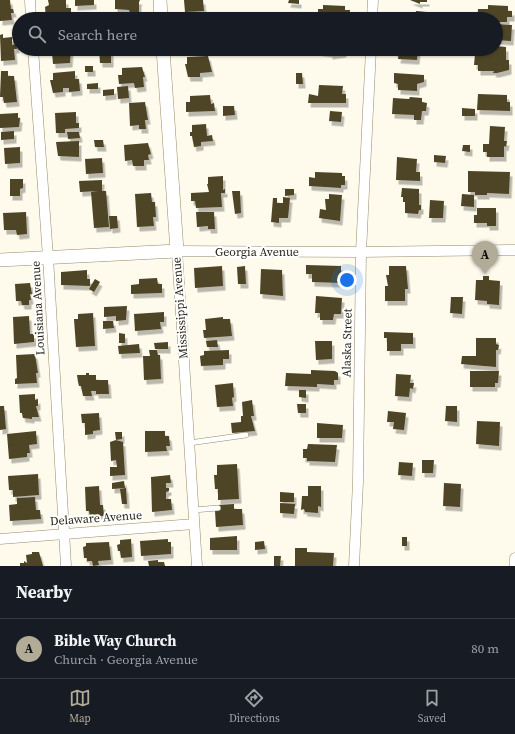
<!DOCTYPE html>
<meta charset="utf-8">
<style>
:root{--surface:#171b24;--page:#242831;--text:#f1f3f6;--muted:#9ea1a6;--line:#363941;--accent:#b2ab97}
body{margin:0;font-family:"Source Serif 4",serif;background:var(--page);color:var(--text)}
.you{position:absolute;left:347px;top:280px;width:14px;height:14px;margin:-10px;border:3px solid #fff;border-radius:50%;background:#1a73e8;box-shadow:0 0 0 6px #1a73e833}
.badge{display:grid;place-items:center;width:26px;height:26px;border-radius:50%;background:var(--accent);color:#111;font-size:13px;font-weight:700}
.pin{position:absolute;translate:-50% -33px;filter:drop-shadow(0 1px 2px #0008)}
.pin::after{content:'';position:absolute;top:21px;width:14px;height:12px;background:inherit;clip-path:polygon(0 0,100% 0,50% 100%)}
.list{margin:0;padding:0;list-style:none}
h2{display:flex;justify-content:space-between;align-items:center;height:52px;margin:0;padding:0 16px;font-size:17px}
h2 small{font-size:13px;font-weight:400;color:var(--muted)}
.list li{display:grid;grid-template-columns:26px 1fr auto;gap:12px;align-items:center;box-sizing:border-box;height:60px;padding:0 16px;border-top:1px solid var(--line)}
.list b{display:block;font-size:15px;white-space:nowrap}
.list p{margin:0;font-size:13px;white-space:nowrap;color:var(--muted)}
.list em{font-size:13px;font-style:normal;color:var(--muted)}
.icon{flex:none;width:22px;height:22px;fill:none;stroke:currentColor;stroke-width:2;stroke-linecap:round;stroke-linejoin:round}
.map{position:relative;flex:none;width:515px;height:566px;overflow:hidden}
.search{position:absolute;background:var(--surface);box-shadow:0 1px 3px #0004;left:12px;right:12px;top:12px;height:44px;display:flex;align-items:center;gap:10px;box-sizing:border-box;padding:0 14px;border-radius:22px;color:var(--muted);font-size:15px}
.sheet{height:112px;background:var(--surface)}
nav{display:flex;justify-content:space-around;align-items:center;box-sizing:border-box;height:56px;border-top:1px solid var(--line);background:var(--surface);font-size:11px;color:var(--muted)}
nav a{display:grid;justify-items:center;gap:2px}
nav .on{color:var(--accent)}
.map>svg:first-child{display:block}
</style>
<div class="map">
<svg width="515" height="566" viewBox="0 0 515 566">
<defs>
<filter id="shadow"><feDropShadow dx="2.5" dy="4.5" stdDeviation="0" flood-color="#0004"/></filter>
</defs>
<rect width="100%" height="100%" fill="#fefaec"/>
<path fill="#4e4426" filter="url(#shadow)" d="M0,0h10l1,9h2l1,4h-3l1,7 -12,1z
M48,0h18v8h5v4h3v7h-28l-1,-12 4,-2z
M75,0h19v5l-19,1z
M115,0h25l-1,2v10l-9,1 -1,-3 -14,-1z
M184,0h19l1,11 -19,1z
M289,0h10v4l-11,-1z
M410,0h17v2h-7v2z
M323,5l22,1v4h5l-1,9h-35v-7h4v-3h5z
M488,5l20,1v5h4v6h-5v5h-11v-3h-19l1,-10h10z
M416,11l11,1v7l-12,-1z
M496,24l16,1 -1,16 -15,-1z
M3,34v4l9,-1v8l4,-1 1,5h-3l1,11 -14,1 -1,-26z
M496,46l10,1v13h3v10l-12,3h-4l1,-2h-16v-6h-4l1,-11h3v-5h18z
M50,49h21l-1,14 -17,1 -1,-12 -2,1z
M99,49h12v14h-11z
M318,49h26v4l-14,2v-2l-8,-1 -4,-1z
M395,49h23l-1,11 -19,-1 1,-6h-4z
M208,56l4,16 -12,1v4h-12l-3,-13h2v-7z
M85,66h8v6h-8z
M142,67l3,10h-2l1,10 -9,1 -1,-5 -15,1 -1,-9h4v-7z
M1,71h7v5h6l3,26 -13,1 -1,-6h-3z
M75,71v8h4l1,12 -11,1v-4h-6v4l-10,1 -3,-13h3v-7z
M296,73h6l1,11h-7z
M394,73l30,2v7l-7,2v7l-19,-1v-6l-4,-1z
M98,83v6h-11v-5z
M319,85l24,1 -1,8h4v9h-38l1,-9 9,2z
M128,86l1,12 -11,1 -1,-12z
M114,89v6l-11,1v-6z
M478,94l29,1v7h3v9l-33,-1z
M210,95l1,9 3,-1 1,8 -29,1v-10h4v-6z
M410,97l12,1v4l5,1 -1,8h-4l-1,9h-7v-5l-22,-1 1,-16 16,1z
M145,102l3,18h-3l1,9h-7v-4l-9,1 -1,-23z
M223,106h11l1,9 -12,1z
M462,108l13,1v7h-13z
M330,111l12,1 -1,10 -12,-1z
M76,112v11h3v5l-14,1v4h-9l-1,-20z
M18,113v5h2l-1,9 -19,1v-14z
M206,124l1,12 5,-1 1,6 -12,1v4l-7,1 -2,-11h-2v-4h2v-7z
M490,126l15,1 -1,14h3l-1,6 -2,-1v11h-17v-5h-4v-8h6z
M14,131v8l-13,1v-8z
M67,132h12l1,6 -12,1z
M94,140h9l1,7h-9z
M79,141v16l-21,-1 -2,-14z
M148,143l3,11 -3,1 1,5h-5v6h-11l-1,-6 -7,1 -1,-16z
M463,145h7v7l-8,-1z
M20,147v16l-15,1 -1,-16z
M434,155l12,1 -1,7 -11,-1z
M397,157l20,2 -1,13h4v9l-24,-1z
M102,158l1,15 -17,1 -1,-15z
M468,171l42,1 -1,22 -22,-1v2h-12v-3h-7z
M315,172l27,1v3h3v9h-4v3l-32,-2v-9l6,1z
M223,176v14l2,-1v4h-4l1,14 -26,1 -1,-7h-4v-8l18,-1 -2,-8h1v-7z
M10,179h13v9l-3,1v7h-10z
M102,180v11h4l3,36 -15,1 -3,-36 7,-1 -18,1 -1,-11z
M402,188l17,1v16h2v5h-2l-1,4 -13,-1v-11h-2v-5h-2z
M285,189h9v6l-9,1z
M232,191h8l1,22 -6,1z
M151,193l1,9h3l1,15h-3l1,9 -17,1 -2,-33z
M329,194l13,1 -2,26 -21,-3 1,-9 6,1 -1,-11h4z
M462,194l12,1v12l-13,-1z
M283,197l7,1 -2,20h-9v5l-8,-1 2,-24h4v5h6z
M430,200l14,1 -1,17h-14z
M477,208h19v18h-9v-3h-13v-8h3z
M26,212l1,22 -10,1 -1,-5h-12l-1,-17z
M196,212h18l1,17h-7v-3l-11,1z
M109,216h8l1,12 -8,1z
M306,265l35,1v17l-29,-1v-8h-6z
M222,266l1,20 -28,2 -1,-20z
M245,266l1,18h-8l-1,-17z
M389,266h17l2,23h-3v12h-20v-15h3l-2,-11h3z
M261,269l21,1 1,26 -23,-2z
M87,270v9h3v7l-29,-1v-13z
M483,276h6v4l11,1 -1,24 -12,-1v-3l-12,-1 1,-20h7z
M157,278l1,6h4v9l-31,1v-9l8,-1v-5z
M95,279l5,3 -6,10 -5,-3z
M30,283l2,11h-2l1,6h-2v5h-7l-1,-4h-5l-1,-17z
M316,296l26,2 -1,16h-7l-1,6h-13v-7h-5z
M451,297h12l-1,17 -12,-1z
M127,306l-1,14 -10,1v-5l-12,1v-10z
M164,312v10h-4l1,7 -26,2 -1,-17z
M93,313l2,33 -19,1 -2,-28h4v-5z
M29,316l1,18h4v8l-20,2 -1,-27z
M223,317v2h7l2,17 -28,2 -1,-8h3l-1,-11z
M103,321h10l1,7 -11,1z
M384,332l29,1v11h-12v7h-14v-13h-3z
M119,333l6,1v9h-6z
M476,338h20v6l3,1 -1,5h-2v17l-35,-3 1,-8h14z
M217,340l1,7h-11l-1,-6z
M315,341h17v18l-16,1z
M168,342v7h-13l-1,-6z
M139,344l1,9 -21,1 -1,-8z
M149,350h8l1,5h2l1,24 -17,1 -1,-24h7z
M229,350v9h-6v6l-22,1 -1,-10 4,-1v-4z
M35,354l3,19h-2l1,10 -22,1v-5l2,-1 -1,-23z
M311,370l24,1 3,2v7h-4v5l-17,-1v3l-32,-1 1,-13 25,1z
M470,371h29l-1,12h-3v4h-25z
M86,373h3v2h7v5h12l1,14h-13v-3h-5l1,5h-9l-2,-10h-2l-1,-4 -1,-7h9z
M396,374l15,1 -1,8h4l-1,6 -3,-1 -1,9 -14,-1z
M233,383l1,14 -2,1 1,8 -16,1 -2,-22z
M299,390h7v8l-7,-1z
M35,394v6l3,-1v7h-2l3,11h-7v2l-9,-1 -1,-5h-2l-1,-18z
M252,400l2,16h-3l4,15 -23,2 -1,-10 10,-1v-6h2l-1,-14z
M297,404h9v9h-8z
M0,406h4l2,23 -6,1z
M446,406h11v16l-12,-1z
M388,411l18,2 -2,17 -11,-1 1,-7h-7z
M99,413l1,17 -7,1v3l-8,1v-12h-3l-1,-9z
M477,421l23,1 -1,24 -23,-2z
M317,423l26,2 -1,13h-25z
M36,431l1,13 -8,1 1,8h-3v4l-18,2 -2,-25z
M145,431h20v5h4l1,10h-4l1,5 -22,1z
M115,432h7v7l-6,1z
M116,440l7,2 2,33 -15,1v-9h7l-1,-7 -5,1 -1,-19z
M308,444l29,1 -2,17 -28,-1v-3h-4v-9h4z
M422,460h12l-1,13h-11z
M399,462l14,1 -1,13 -14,-1z
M237,464l2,35 -21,1v-11h-3l-1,-14h3v-10z
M38,474l1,21 -26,2v-7h-4l-1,-14z
M170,475l1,8h-5v5h3v3l-3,1v7h5l1,11 -20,2 -1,-35z
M124,481l1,7 -13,1v-6z
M444,483l17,1 -1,23 -17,-1z
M99,486l1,19h3l1,11h-14l-1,-5h-3l-1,-24z
M308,486h13v21l-3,-1v7l-13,-1 -1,-3 -3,1 1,-14h6z
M126,488l1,16h-5l-2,-15z
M280,492l14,1v9h-14z
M35,497l1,13h4l1,9 -31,2 -1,-16 8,-1v-6z
M280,503l15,1 -1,10 -14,-1z
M234,504v5h8l1,16 -27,2 -1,-16h3v-6z
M237,536v14h-27v-12z
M402,537h5v9h-5z
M131,539l1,18 -11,1 -1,-7h-2l-1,-6 3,-1v-4z
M168,539v3h3v12l-30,2 -1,-15z
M264,541l1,8 -10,1v-8z
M109,542l2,18 -13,1 1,4 -6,1 -1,-5h-5v-3h-3l-1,-11 3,-1v-3z
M295,548h12v4l27,1 -1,13h-38z
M32,552h7l4,14h-23v-3h4v-2l3,2 -1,-8 6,-1z
M274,556h7l-1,10h-6z
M158,560v2h6l1,4h-16l-1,-5z"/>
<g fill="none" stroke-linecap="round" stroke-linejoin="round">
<defs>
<path id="service" d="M189,443l57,-8
M193,510l25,-2"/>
<path id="minor" d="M30,0l1,19
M372,19l1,-19
M33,49l15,208 18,309
M0,539l194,-15
M197,566l-20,-315 184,1 154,-2
M354,566l4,-84 3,-230 10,-203
M515,566v-8"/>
<path id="tertiary" d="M160,0l1,19
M0,260l177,-9 -14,-202"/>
</defs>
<use href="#service" stroke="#978b6b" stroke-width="6"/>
<use href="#minor" stroke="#978b6b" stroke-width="11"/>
<use href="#tertiary" stroke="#978b6b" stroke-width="14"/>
<use href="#service" stroke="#fff" stroke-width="5"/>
<use href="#minor" stroke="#fff" stroke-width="10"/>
<use href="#tertiary" stroke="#fff" stroke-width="13"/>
</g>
<g text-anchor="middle" stroke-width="4" stroke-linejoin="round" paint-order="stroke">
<g font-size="12" fill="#2a2518" stroke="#fff">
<text x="257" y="256">Georgia Avenue</text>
<text transform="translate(38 308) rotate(-93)" y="4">Louisiana Avenue</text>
<text transform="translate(180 308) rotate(-94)" y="4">Mississippi Avenue</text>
<text transform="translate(347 343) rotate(-89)" y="4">Alaska Street</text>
<text transform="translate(96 518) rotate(-4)" y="4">Delaware Avenue</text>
</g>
</g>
</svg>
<div class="you"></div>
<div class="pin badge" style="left:485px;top:274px">A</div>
<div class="search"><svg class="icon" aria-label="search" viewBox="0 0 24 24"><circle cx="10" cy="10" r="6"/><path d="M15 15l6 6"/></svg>Search here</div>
</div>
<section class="sheet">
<h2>Nearby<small></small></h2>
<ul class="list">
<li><span class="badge">A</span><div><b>Bible Way Church</b><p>Church · Georgia Avenue</p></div><em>80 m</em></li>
</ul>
</section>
<nav>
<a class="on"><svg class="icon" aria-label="map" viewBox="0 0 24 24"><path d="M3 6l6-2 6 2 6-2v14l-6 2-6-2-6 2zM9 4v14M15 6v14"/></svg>Map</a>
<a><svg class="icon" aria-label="directions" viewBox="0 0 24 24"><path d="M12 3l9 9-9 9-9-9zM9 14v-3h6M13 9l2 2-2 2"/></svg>Directions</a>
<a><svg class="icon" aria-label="saved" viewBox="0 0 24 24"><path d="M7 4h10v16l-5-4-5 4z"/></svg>Saved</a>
</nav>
